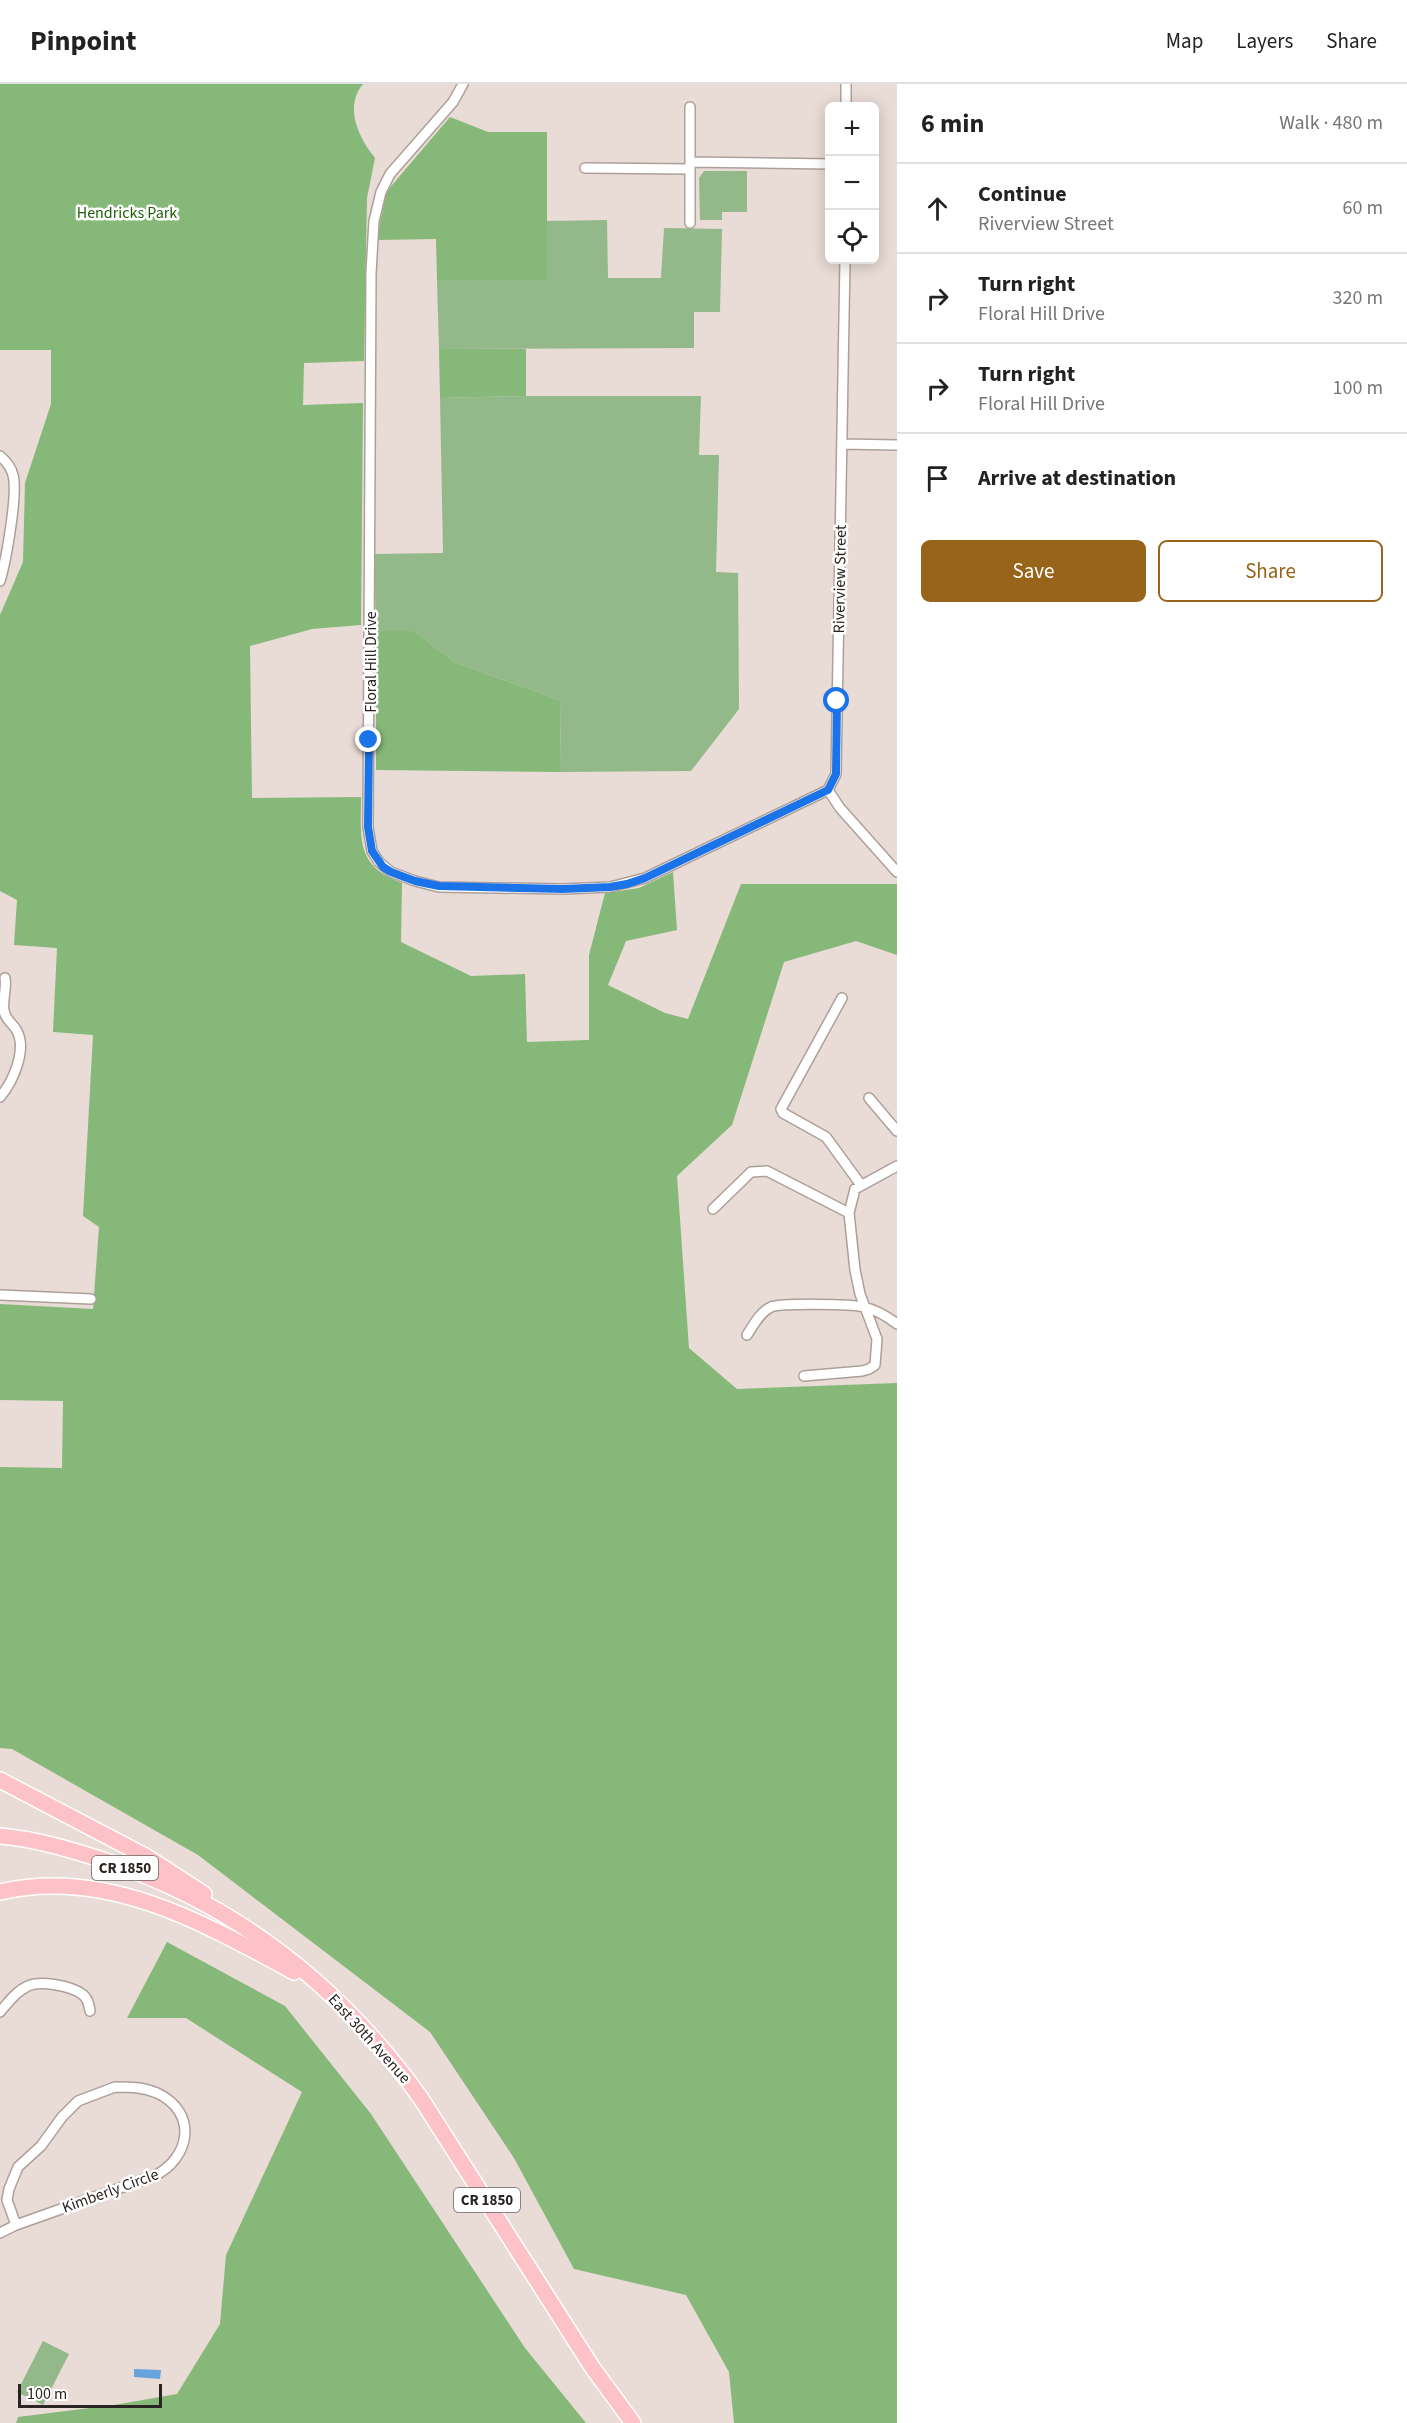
<!DOCTYPE html>
<meta charset="utf-8">
<style>
:root{--surface:#fff;--page:#f2f2f2;--text:#222;--muted:#767676;--line:#e0e0e0;--accent:#976419}
body{margin:0;font-family:"Source Sans 3",sans-serif;background:var(--page);color:var(--text)}
.controls{position:absolute;right:18px;top:18px;display:grid;overflow:hidden;border-radius:9px;box-shadow:0 3px 15px #0003}
.controls button{width:54px;height:54px;display:grid;place-items:center;padding:0;border:0;border-bottom:2px solid var(--line);background:var(--surface);color:var(--text);font:30px sans-serif}
.scale{position:absolute;left:18px;bottom:15px;width:144px;box-sizing:border-box;padding-left:6px;border:3px solid #2a2522;border-top:0;font-size:16px;line-height:21px;white-space:nowrap;color:#2a2522;-webkit-text-stroke:4px #fff;paint-order:stroke}
.stop{position:absolute;width:18px;height:18px;margin:-14px;border:4px solid #1a73e8;border-radius:50%;background:#fff}
.stop.end{background:#1a73e8;border-color:#fff;box-shadow:0 2px 6px #0008}
.list{margin:0;padding:0;list-style:none}
h2{display:flex;justify-content:space-between;align-items:center;height:78px;margin:0;padding:0 24px;font-size:26px}
h2 small{font-size:20px;font-weight:400;color:var(--muted)}
.list li{display:grid;grid-template-columns:39px 1fr auto;gap:18px;align-items:center;box-sizing:border-box;height:90px;padding:0 24px;border-top:2px solid var(--line)}
.list b{display:block;font-size:22px;white-space:nowrap}
.list p{margin:0;font-size:20px;white-space:nowrap;color:var(--muted)}
.list em{font-size:20px;font-style:normal;color:var(--muted)}
.actions{display:flex;gap:12px;padding:18px 24px}
.actions a{flex:1;padding:14px 0;border:2px solid var(--accent);border-radius:9px;text-align:center;font-size:21px;color:var(--accent)}
.actions .main{background:var(--accent);color:#fff}
.icon{flex:none;width:33px;height:33px;fill:none;stroke:currentColor;stroke-width:2;stroke-linecap:round;stroke-linejoin:round}
.map{position:relative;flex:none;width:897px;height:2339px;overflow:hidden}
header{display:flex;align-items:center;gap:36px;box-sizing:border-box;height:84px;padding:0 30px;background:var(--surface);border-bottom:2px solid var(--line)}
header strong{font-size:28px}
nav{display:flex;gap:33px;margin-inline-start:auto;font-size:21px}
main{display:flex}
aside{flex:1;background:var(--surface)}
.map>svg:first-child{display:block}
</style>
<header>
<strong>Pinpoint</strong>
<nav><a>Map</a><a>Layers</a><a>Share</a></nav>
</header>
<main>
<div class="map">
<svg width="897" height="2339" viewBox="0 0 897 2339">
<rect width="100%" height="100%" fill="#e9dbd5"/>
<path fill="#93b88a" d="M704,87h43v41h-25v8h-22l-1,-42z
M607,136l1,58h53l3,-50 58,1 -2,83h-26v36l-255,1 -2,-69h110v-59z
M526,312h175l-2,59h20l-3,117 22,1 1,136 -48,62 -130,1 -1,-72 -104,-37 -42,-32h-38l-2,-77 69,-1 -3,-155z
M43,2257l26,13 -26,51 -26,-13z"/>
<path fill="#86b879" d="M0,0h363c-19,23 -5,53 12,74l-8,40 -3,163 -60,2 -1,42 60,-2 -2,222 -49,4 -62,17 2,152 109,-1c0,42 -6,69 41,86l-1,59 70,34 54,-2 2,68 62,-2v-85l16,-62 34,-5 34,-16 4,58 -51,11 -18,44 57,28 23,6 53,-135h156v71l-41,-14 -72,21 -52,163 -55,51 12,172 48,41 160,-6v1040h-163l-5,-51 -43,-77 -112,-26 -60,-111 -84,-126 -232,-177 -186,-106 -12,-1v-281l62,1 1,-67 -63,-1v-96l93,5 6,-82 -16,-11 10,-181 -40,-3 4,-84 -43,-3 3,-45 -17,-9v-276l23,-53 2,-79 26,-79v-54h-51z
M450,33l38,15h59v148h-110l-1,-41 -60,1 11,-49z
M439,265h87v47l-86,2z
M376,547h38l42,32 104,37 1,72 -185,-2z
M167,1858l118,64 86,108 154,234 61,75h-570l2,-6 96,-12 63,-11 43,-70 6,-69 76,-163 -116,-74h-59z"/>
<path fill="#67a4db" d="M134,2285l27,1 -1,9 -26,-2z"/>
<g fill="none" stroke-linecap="round" stroke-linejoin="round">
<defs>
<path id="street" d="M463,0l-10,18 -63,72 -9,18 -7,29 -3,52 -3,554 4,24 7,11 12,10 24,9 24,6 124,2 47,-2 35,-9 183,-88
M846,22v-22
M690,23v116
M690,78l140,2
M585,84l105,1
M845,176l-9,514 -8,16 12,18 57,64
M842,360l55,1
M0,372c6,5 11,11 13,19 5,19 -7,86 -13,106
M842,914l-61,111 2,4 43,24 35,48
M0,1013c13,-15 27,-47 17,-66 -4,-8 -11,-10 -13,-20 -2,-11 3,-22 1,-33
M869,1014l28,33
M713,1125l38,-37 16,-1 82,42
M0,1211l91,4
M747,1251c6,-9 13,-23 24,-28 10,-4 81,-3 93,0 12,3 24,10 33,17
M804,1292l58,-5 7,-2 6,-4 2,-26 -17,-45 -5,-24 -6,-57 6,-24 42,-23
M0,1928c8,-9 16,-21 28,-26 12,-6 43,0 54,8 6,4 7,11 8,17
M115,2003c15,0 28,0 42,6 41,19 34,65 -3,83l-138,49 -9,-25 2,-11 9,-22 23,-21 21,-29 16,-16z
M0,2149l16,-8"/>
<path id="primary" d="M0,1696l147,77 57,37
M0,1752c36,3 72,14 106,25 130,43 234,125 314,236l172,270 41,56
M0,1808c106,-25 204,31 294,80"/>
</defs>
<use href="#street" stroke="#ada099" stroke-width="12"/>
<use href="#primary" stroke="#fff" stroke-width="18"/>
<use href="#street" stroke="#fff" stroke-width="9"/>
<use href="#primary" stroke="#fdc2c7" stroke-width="15"/>
</g>
<g fill="none" stroke-linecap="round" stroke-linejoin="round">
<path stroke="#1a73e8" stroke-width="8" d="M369,656l-1,87 4,24 11,16 8,5 24,9 24,5 124,3 47,-2 17,-3 18,-6 183,-88 8,-16 1,-73"/>
</g>
<g text-anchor="middle" stroke-width="5" stroke-linejoin="round" paint-order="stroke">
<g fill="#fff" stroke="#6a6664" stroke-width="1.5">
<rect x="92" y="1772" width="66" height="24" rx="4.5"/>
<rect x="454" y="2104" width="66" height="24" rx="4.5"/>
</g>
<g font-size="15" font-weight="bold" fill="#2a2522">
<text x="125" y="1789">CR 1850</text>
<text x="487" y="2121">CR 1850</text>
</g>
<g font-size="16" fill="#206107" stroke="#fff">
<text x="127" y="134">Hendricks Park</text>
</g>
<g font-size="16" fill="#2a2522" stroke="#fff">
<text transform="translate(839 495) rotate(-89)" y="6">Riverview Street</text>
<text transform="translate(370 578) rotate(-90)" y="6">Floral Hill Drive</text>
<text transform="translate(370 1954) rotate(48)" y="6">East 30th Avenue</text>
<text transform="translate(110 2106) rotate(-20)" y="6">Kimberly Circle</text>
</g>
</g>
</svg>
<div class="controls">
<button>+</button>
<button>−</button>
<button><svg class="icon" aria-label="locate" viewBox="0 0 24 24"><circle cx="12" cy="12" r="6"/><path d="M12 2v4M12 18v4M2 12h4M18 12h4"/></svg></button>
</div>
<div class="scale">100 m</div>
<div class="stop" style="left:837px;top:617px"></div>
<div class="stop end" style="left:369px;top:656px"></div>
</div>
<aside>
<h2>6 min<small>Walk · 480 m</small></h2>
<ul class="list">
<li><svg class="icon" aria-label="ahead" viewBox="0 0 24 24"><path d="M12 20V5M6 11l6-6 6 6"/></svg><div><b>Continue</b><p>Riverview Street</p></div><em>60 m</em></li>
<li><svg class="icon" aria-label="right" viewBox="0 0 24 24"><path d="M7 20v-9h11M14 6l5 5-5 5"/></svg><div><b>Turn right</b><p>Floral Hill Drive</p></div><em>320 m</em></li>
<li><svg class="icon" aria-label="right" viewBox="0 0 24 24"><path d="M7 20v-9h11M14 6l5 5-5 5"/></svg><div><b>Turn right</b><p>Floral Hill Drive</p></div><em>100 m</em></li>
<li><svg class="icon" aria-label="arrive" viewBox="0 0 24 24"><path d="M6 21V4h12l-3 4 3 4H6"/></svg><div><b>Arrive at destination</b></div></li>
</ul>
<div class="actions"><a class="main">Save</a><a>Share</a></div>
</aside>
</main>
